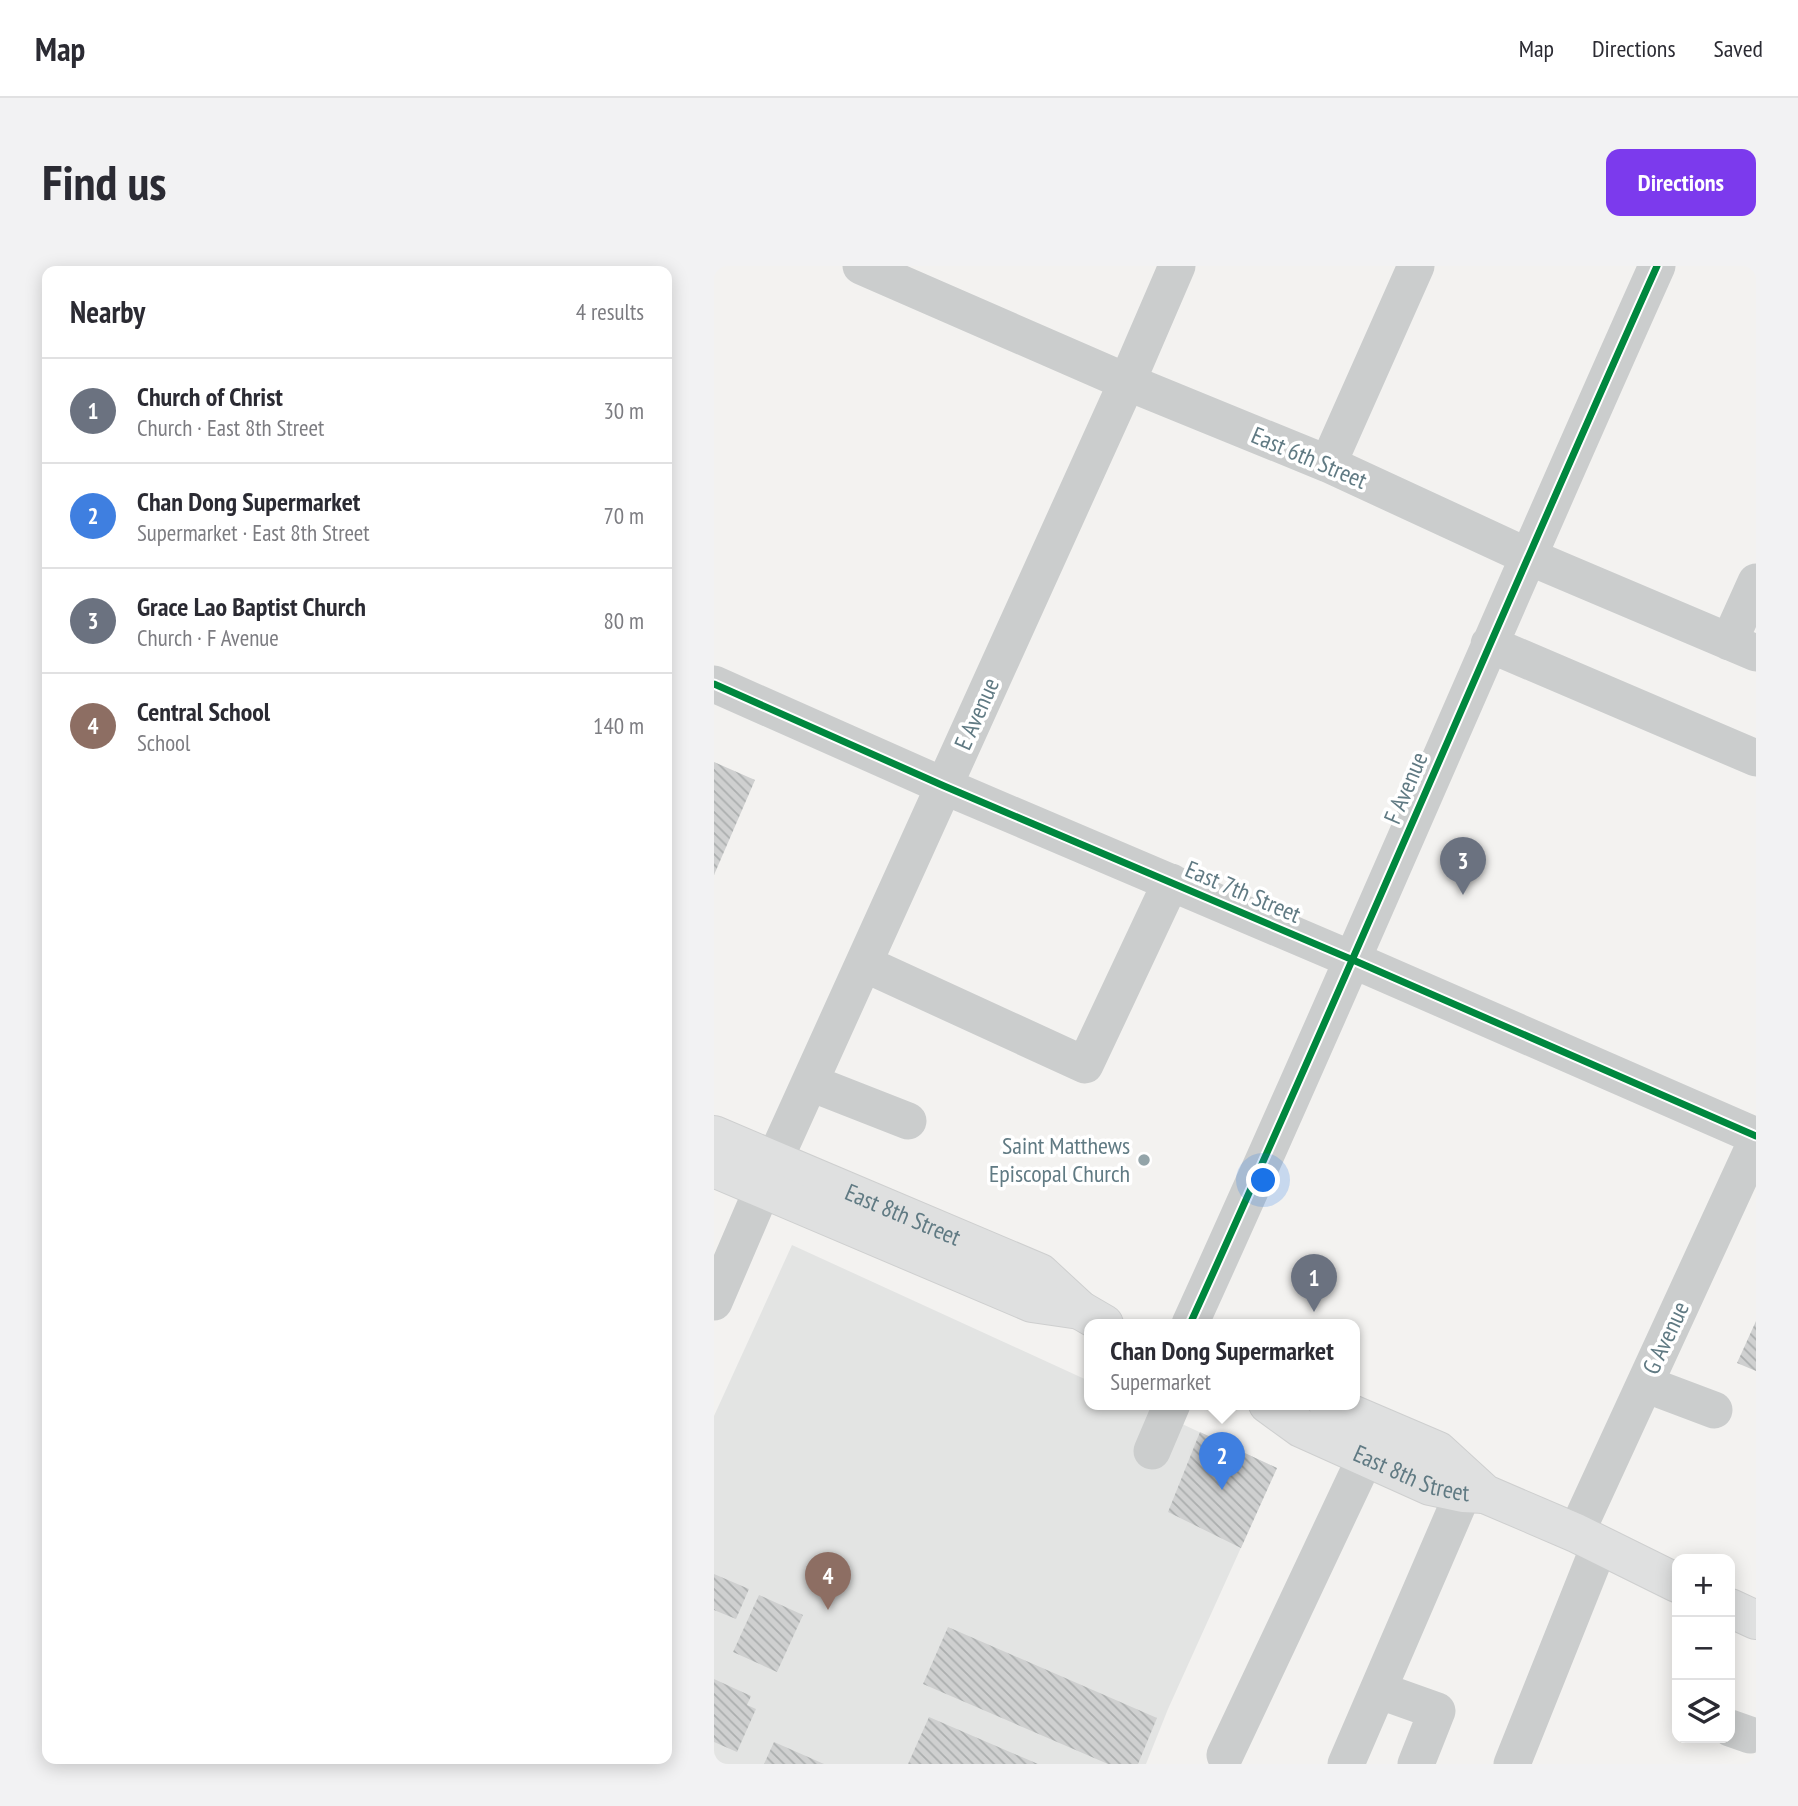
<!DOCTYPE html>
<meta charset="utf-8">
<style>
:root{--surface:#fff;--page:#f2f2f3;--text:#2b2b33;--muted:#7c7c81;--line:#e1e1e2;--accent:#7c3aed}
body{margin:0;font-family:"PT Sans Narrow",sans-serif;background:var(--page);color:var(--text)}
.controls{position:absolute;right:21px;bottom:21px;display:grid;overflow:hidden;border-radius:14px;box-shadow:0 4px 18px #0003}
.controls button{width:63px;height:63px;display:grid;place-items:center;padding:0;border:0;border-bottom:2px solid var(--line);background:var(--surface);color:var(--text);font:35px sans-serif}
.you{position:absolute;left:550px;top:915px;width:24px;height:24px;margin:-18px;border:5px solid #fff;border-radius:50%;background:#1a73e8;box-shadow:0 0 0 10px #1a73e833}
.badge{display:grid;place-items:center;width:46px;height:46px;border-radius:50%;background:var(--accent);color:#fff;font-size:23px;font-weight:700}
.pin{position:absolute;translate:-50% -58px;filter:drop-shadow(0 2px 4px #0008)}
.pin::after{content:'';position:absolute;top:37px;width:24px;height:21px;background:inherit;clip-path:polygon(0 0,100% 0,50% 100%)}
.popup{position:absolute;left:370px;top:1053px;width:276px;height:91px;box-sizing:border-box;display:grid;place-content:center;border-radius:14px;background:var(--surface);filter:drop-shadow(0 2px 5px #0005);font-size:23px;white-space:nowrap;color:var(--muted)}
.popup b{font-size:26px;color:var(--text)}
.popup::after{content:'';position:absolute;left:50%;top:100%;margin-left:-14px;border:14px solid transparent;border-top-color:var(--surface)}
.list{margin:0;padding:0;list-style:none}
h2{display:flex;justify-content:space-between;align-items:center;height:91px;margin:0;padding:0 28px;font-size:30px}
h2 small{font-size:23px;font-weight:400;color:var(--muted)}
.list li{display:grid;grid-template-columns:46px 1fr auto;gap:21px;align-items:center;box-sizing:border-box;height:105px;padding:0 28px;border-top:2px solid var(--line)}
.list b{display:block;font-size:26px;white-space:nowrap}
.list p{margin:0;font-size:23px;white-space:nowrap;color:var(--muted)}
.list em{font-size:23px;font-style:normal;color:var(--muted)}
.icon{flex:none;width:38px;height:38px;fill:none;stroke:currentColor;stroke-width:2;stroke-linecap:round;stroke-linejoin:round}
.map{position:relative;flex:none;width:1042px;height:1498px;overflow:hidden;border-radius:14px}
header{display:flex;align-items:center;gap:42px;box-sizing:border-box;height:98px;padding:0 35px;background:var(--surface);border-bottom:2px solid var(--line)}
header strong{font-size:33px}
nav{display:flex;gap:38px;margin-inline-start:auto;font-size:24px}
.intro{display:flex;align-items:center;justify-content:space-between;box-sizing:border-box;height:168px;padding:0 42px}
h1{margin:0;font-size:49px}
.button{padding:18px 32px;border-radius:14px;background:var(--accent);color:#fff;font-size:24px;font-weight:700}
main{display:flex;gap:42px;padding:0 42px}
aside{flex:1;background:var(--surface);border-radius:14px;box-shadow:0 4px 18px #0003}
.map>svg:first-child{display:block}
</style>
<header>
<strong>Map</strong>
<nav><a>Map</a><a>Directions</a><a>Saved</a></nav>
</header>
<div class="intro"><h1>Find us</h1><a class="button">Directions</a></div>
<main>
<aside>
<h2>Nearby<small>4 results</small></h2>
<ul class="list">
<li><span class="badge" style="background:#6b7280">1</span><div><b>Church of Christ</b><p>Church · East 8th Street</p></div><em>30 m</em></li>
<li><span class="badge" style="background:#3f7fe0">2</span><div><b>Chan Dong Supermarket</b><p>Supermarket · East 8th Street</p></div><em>70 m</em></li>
<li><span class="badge" style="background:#6b7280">3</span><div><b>Grace Lao Baptist Church</b><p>Church · F Avenue</p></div><em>80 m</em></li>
<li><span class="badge" style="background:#8d6e63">4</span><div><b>Central School</b><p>School</p></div><em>140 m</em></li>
</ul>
</aside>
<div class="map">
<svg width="1042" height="1498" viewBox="0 0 1042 1498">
<defs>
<pattern id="building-back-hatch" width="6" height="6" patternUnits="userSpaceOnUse" patternTransform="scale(1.75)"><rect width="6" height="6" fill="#cfd0d0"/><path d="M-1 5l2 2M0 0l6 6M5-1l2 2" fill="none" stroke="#abaeae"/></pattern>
</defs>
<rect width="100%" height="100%" fill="#f3f2f0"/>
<path fill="#e3e4e3" d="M78,979l297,136v23h50l138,64 -109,241 -22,55h-432v-348z"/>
<path fill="url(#building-back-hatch)" d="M0,496l41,18 -41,95z
M1042,1055v50l-19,-8z
M486,1166l77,36 -36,80 -73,-36z
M0,1308l35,15 -13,30 -22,-9z
M45,1329l44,20 -26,57 -44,-20z
M234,1361l209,91 -19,46h-30l-185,-80z
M0,1413l37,17 -4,9 9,4 -19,43 -23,-10z
M215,1451l109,47h-130z
M60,1476l50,22h-60z"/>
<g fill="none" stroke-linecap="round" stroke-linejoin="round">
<defs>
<g id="major">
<path id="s1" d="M0,869l326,138 40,37 24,14"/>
<path d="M0,902l318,135 48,7"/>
<path id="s2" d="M554,1138l33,24 129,58 33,7 22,1"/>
<path d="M614,1138l110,47 47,43 91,39 101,50"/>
<path d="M1016,1342l26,12"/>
</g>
</defs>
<use href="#major" stroke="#cecfcf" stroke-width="40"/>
<path stroke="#cbcdcd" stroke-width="37" d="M147,0l266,116 201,82 199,92 229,97
M614,198l88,-198
M1015,376l27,-60
M775,378l267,114
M0,418l230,102 409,174 403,176
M151,698l220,101 86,-183
M97,817l97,38
M60,895l353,-779 50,-116
M0,1036l48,-112
M476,1058c160,-351 309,-706 467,-1058
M931,1118l69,26
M438,1185l20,-47
M862,1267l180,-391
M664,1424l59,21 -21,53
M1016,1462l20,7
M511,1489l141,-299
M632,1498l117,-271
M798,1498l88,-220"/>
<use href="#major" stroke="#dfe0e0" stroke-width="38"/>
<defs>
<path id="cycleway" d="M0,418l230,102 409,174 403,176
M476,1058c160,-351 309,-706 467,-1058"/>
</defs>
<use href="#cycleway" stroke="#fff" stroke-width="11"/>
<use href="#cycleway" stroke="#00873e" stroke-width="7"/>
</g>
<circle fill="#93a4a9" stroke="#fff" stroke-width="2.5" cx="430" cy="894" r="7"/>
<g text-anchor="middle" stroke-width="7" stroke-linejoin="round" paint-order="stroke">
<g font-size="24" fill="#607a83" stroke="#fff">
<text transform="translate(595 192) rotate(23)" y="8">East 6th Street</text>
<text transform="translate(263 448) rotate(-66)" y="8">E Avenue</text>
<text transform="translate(692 522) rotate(-67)" y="8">F Avenue</text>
<text transform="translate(529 626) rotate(23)" y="8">East 7th Street</text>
<text dy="8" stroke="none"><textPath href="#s1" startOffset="205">East 8th Street</textPath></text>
<text transform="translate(952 1072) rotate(-65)" y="8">G Avenue</text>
<text dy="8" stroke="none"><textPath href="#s2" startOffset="161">East 8th Street</textPath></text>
</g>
<g font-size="24" fill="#607a83" stroke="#fff" text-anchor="end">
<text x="416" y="888">Saint Matthews<tspan x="416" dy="28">Episcopal Church</tspan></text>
</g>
</g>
</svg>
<div class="controls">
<button>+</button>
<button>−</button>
<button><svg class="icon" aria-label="layers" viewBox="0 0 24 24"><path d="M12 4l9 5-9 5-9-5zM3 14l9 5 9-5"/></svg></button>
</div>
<div class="you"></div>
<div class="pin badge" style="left:600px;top:1046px;background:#6b7280">1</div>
<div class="pin badge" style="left:508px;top:1224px;background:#3f7fe0">2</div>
<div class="popup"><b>Chan Dong Supermarket</b>Supermarket</div>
<div class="pin badge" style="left:749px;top:629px;background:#6b7280">3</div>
<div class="pin badge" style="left:114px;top:1344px;background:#8d6e63">4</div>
</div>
</main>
